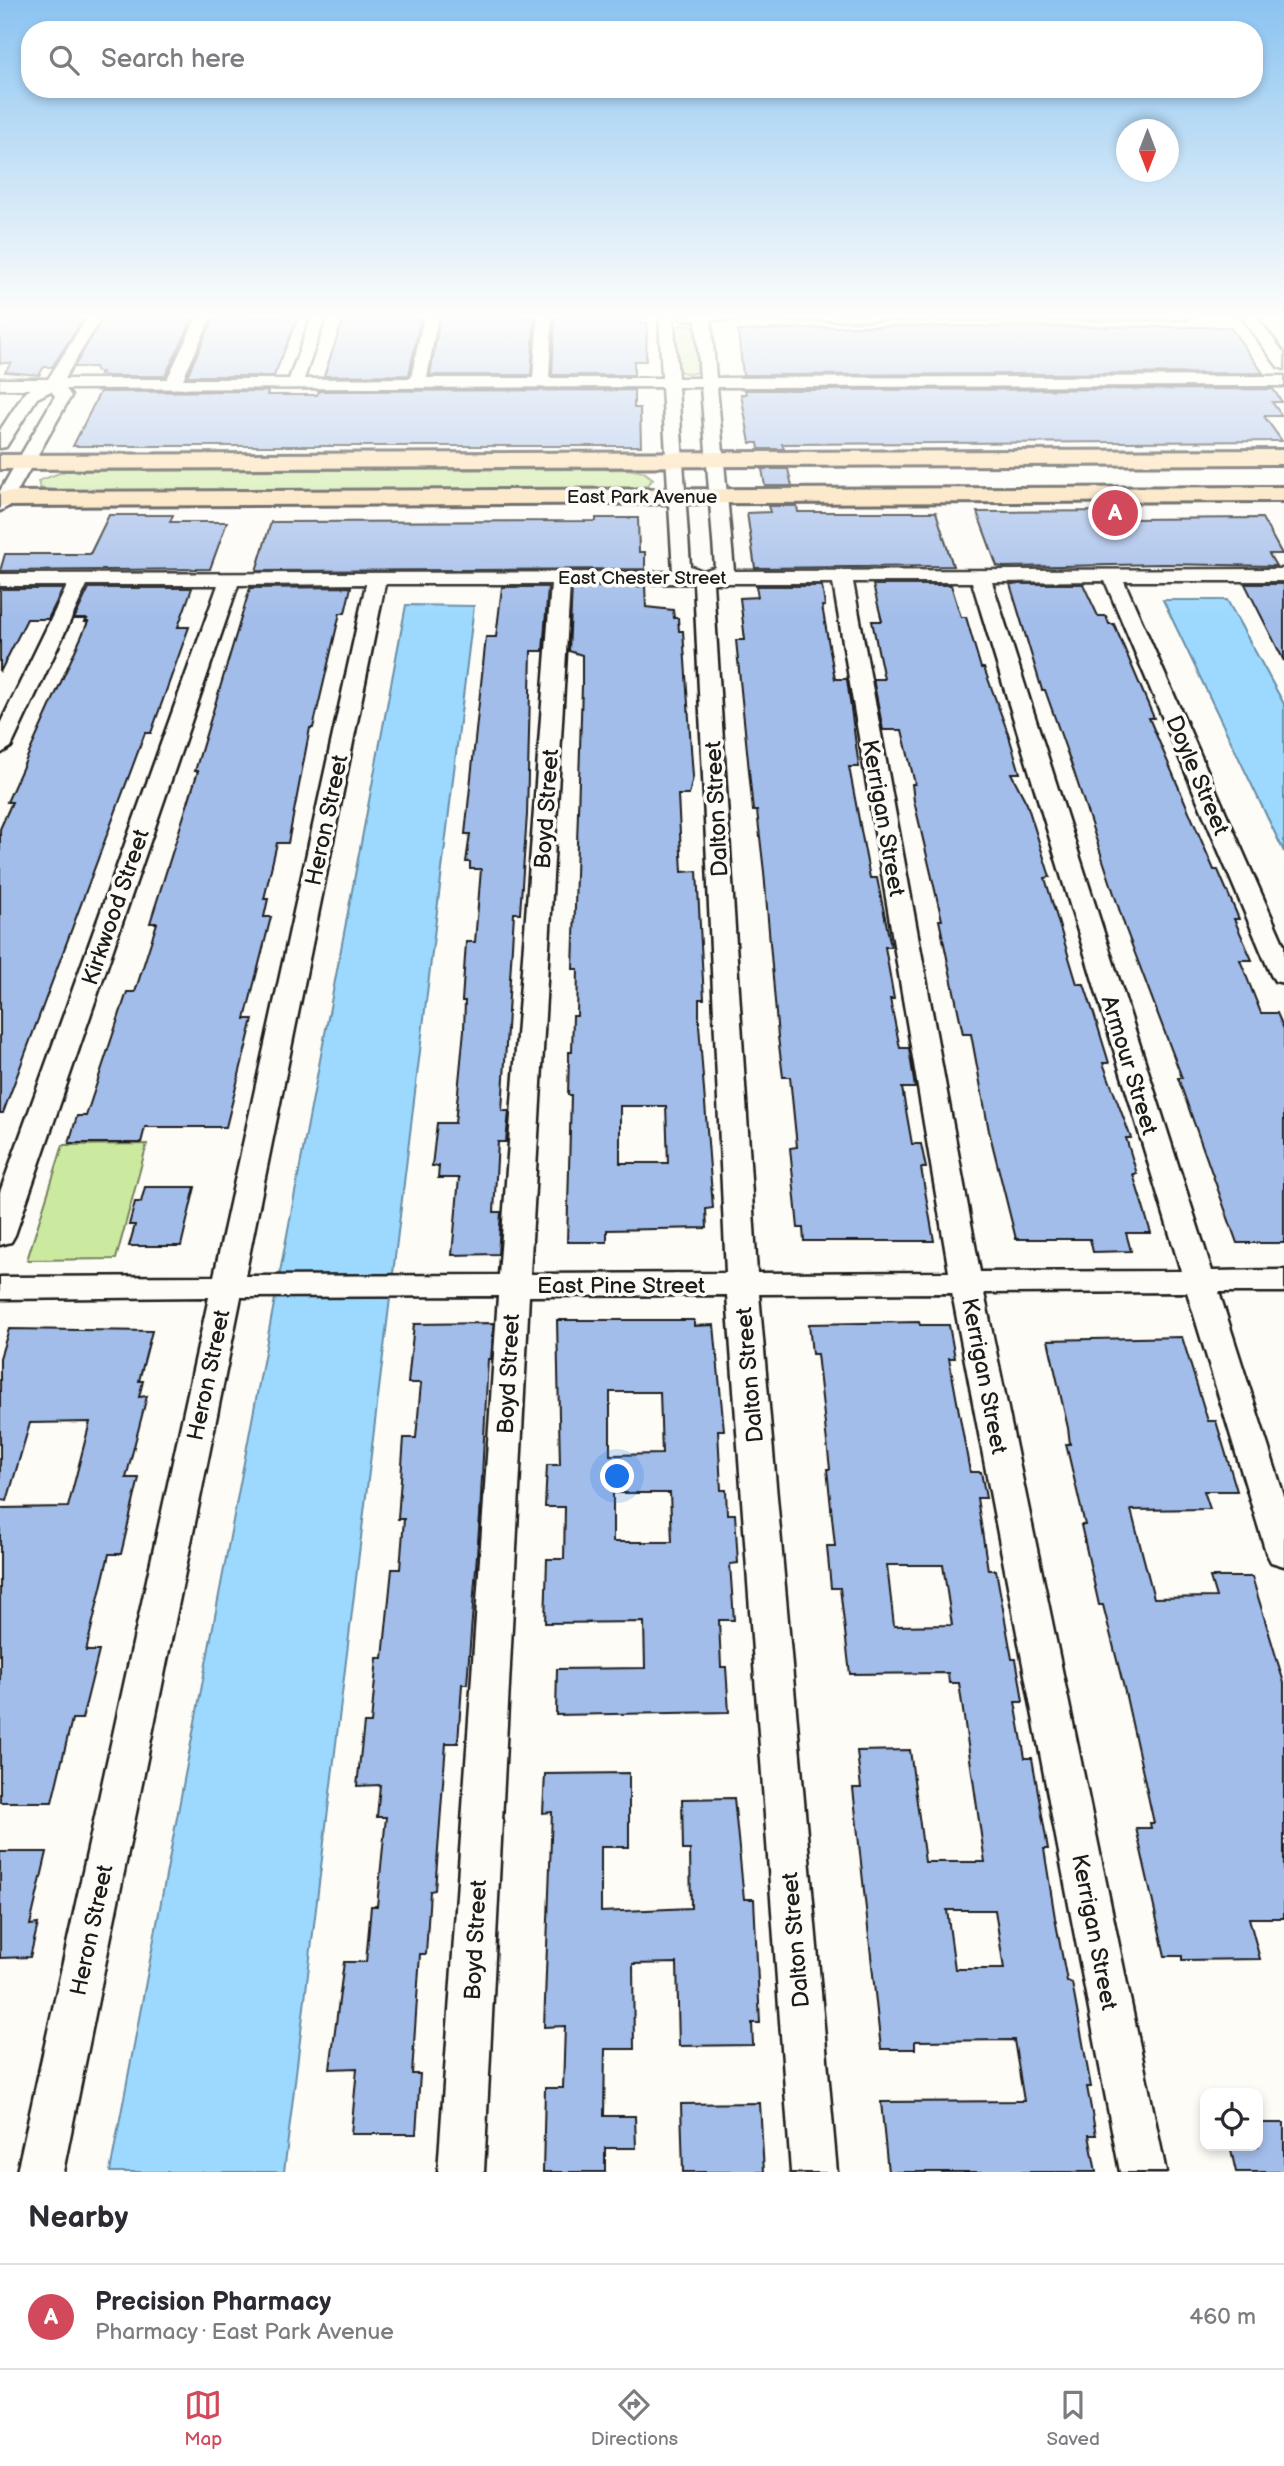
<!DOCTYPE html>
<meta charset="utf-8">
<style>
:root{--surface:#fff;--page:#f2f2f3;--text:#2b2b33;--muted:#7c7c81;--line:#e1e1e2;--accent:#d1495b}
body{margin:0;font-family:"Balsamiq Sans",sans-serif;background:var(--page);color:var(--text)}
.controls{position:absolute;right:21px;bottom:21px;display:grid;overflow:hidden;border-radius:14px;box-shadow:0 4px 10px #0003}
.controls button{width:63px;height:63px;display:grid;place-items:center;padding:0;border:0;border-bottom:2px solid var(--line);background:var(--surface);color:var(--text);font:35px sans-serif}
.compass{position:absolute;left:1116px;top:119px;width:63px;height:63px;border-radius:50%;background:var(--surface);box-shadow:0 4px 10px #0003;rotate:180deg}
.you{position:absolute;left:618px;top:1477px;width:24px;height:24px;margin:-18px;border:5px solid #fff;border-radius:50%;background:#1a73e8;box-shadow:0 0 0 10px #1a73e833}
.badge{display:grid;place-items:center;width:46px;height:46px;border-radius:50%;background:var(--accent);color:#fff;font-size:23px;font-weight:700}
.pin{position:absolute;translate:-50% -50%;border:4px solid #fff;box-shadow:0 2px 7px #0006}
.list{margin:0;padding:0;list-style:none}
h2{display:flex;justify-content:space-between;align-items:center;height:91px;margin:0;padding:0 28px;font-size:30px}
h2 small{font-size:23px;font-weight:400;color:var(--muted)}
.list li{display:grid;grid-template-columns:46px 1fr auto;gap:21px;align-items:center;box-sizing:border-box;height:105px;padding:0 28px;border-top:2px solid var(--line)}
.list b{display:block;font-size:26px;white-space:nowrap}
.list p{margin:0;font-size:23px;white-space:nowrap;color:var(--muted)}
.list em{font-size:23px;font-style:normal;color:var(--muted)}
.icon{flex:none;width:38px;height:38px;fill:none;stroke:currentColor;stroke-width:2;stroke-linecap:round;stroke-linejoin:round}
.map{position:relative;flex:none;width:1284px;height:2172px;overflow:hidden}
.search{position:absolute;background:var(--surface);box-shadow:0 4px 10px #0003;left:21px;right:21px;top:21px;height:77px;display:flex;align-items:center;gap:18px;box-sizing:border-box;padding:0 24px;border-radius:28px;color:var(--muted);font-size:26px}
.sheet{height:196px;background:var(--surface)}
nav{display:flex;justify-content:space-around;align-items:center;box-sizing:border-box;height:98px;border-top:2px solid var(--line);background:var(--surface);font-size:19px;color:var(--muted)}
nav a{display:grid;justify-items:center;gap:4px}
nav .on{color:var(--accent)}
.map>svg:first-child{display:block}
</style>
<div class="map">
<svg width="1284" height="2172" viewBox="0 0 1284 2172">
<rect width="100%" height="100%" fill="#fdfcf7"/>
<filter id="ink" filterUnits="userSpaceOnUse"><feTurbulence type="fractalNoise" baseFrequency=".0143" numOctaves="2"/><feDisplacementMap in="SourceGraphic" scale="14" xChannelSelector="R" yChannelSelector="G"/><feConvolveMatrix kernelMatrix="1 2 1 2 8 2 1 2 1" color-interpolation-filters="sRGB"/></filter>
<g filter="url(#ink)">
<path fill="#cce9a0" stroke="#74825e" stroke-width="2" d="M684,324l11,2 3,46 -9,2 -11,-3 -2,-44z
M628,469l16,3 9,7 -6,7 -17,3 -572,2 -18,-3 -2,-7 27,-10z
M147,1144l-31,115 -89,1 36,-115z"/>
<path fill="#9dd9fe" stroke="#698da4" stroke-width="2" d="M1163,600h64l57,104v148z
M406,605l68,1 -190,1566h-174z"/>
<path fill="#a3bdea" stroke="#1c1c1c" stroke-width="2" fill-rule="evenodd" d="M86,315l-34,52h-8l-5,8 -34,-3 6,-9h-11v-47z
M105,315h64l25,2 -29,59h-56l-9,-1 2,-3h-5l-2,-5h-21z
M299,315l-25,61h-87l27,-59z
M362,315l59,2 -12,58 -85,1 20,-59z
M476,315l59,1 -4,59h-101l10,-58z
M642,315v8h5l-1,38h-12v14h-82l3,-59z
M854,326l376,1 33,46 -520,2 -5,-44z
M1273,389l9,13h-10l10,14h-18l18,25 -500,3 2,5h-25l-1,-6h-8l-9,-49h5l-1,-4z
M634,390v18h6l1,38h-568l27,-54 168,-1 -1,4h50l2,-4z
M762,469h26l4,17h-27z
M768,506h29l1,6h138l17,54 -198,2 -8,-55 23,-1z
M1122,511l4,8 136,-1 20,36h-13l7,12 -112,-2 -160,3 -7,-1 -20,-54z
M109,515h64l-3,7h57l-17,47 -210,2 5,-17h85z
M596,518h42l1,34h6v17l-389,2 15,-49 325,-1z
M1010,584h73l15,32h8l3,8h5l40,94h-5l65,152h4l21,49h-5l18,41h-12l21,53h16l7,16v214h-47l-59,-165h4l-57,-151 -52,-158 -28,-79h-3z
M1245,584h39v77z
M873,585h78l10,32h5l15,51h3l24,65 12,40h-9l16,31 23,73 -5,1 32,106h7l10,30 15,49h-6l28,75h-5l11,36h-4l18,59h-25l5,18 -38,1 -3,-13h-74l-27,-108 -18,-97h-8l-24,-114h3l-28,-119 -2,-17h3l-13,-54h-19l-10,-51h11l-12,-58h10z
M645,586l1,21 27,3 1,8h4l1,13h4l10,146 -4,18h-11l4,77 15,-1 7,128h-5v26l14,183 -7,1 1,19 -100,2v12h-40l4,-147h-3l1,-43h3l1,-36h4l1,-47h-5l9,-283v-31l-13,-4 3,-64zM620,1106h46l2,57h-48z
M756,586h66l3,20h-3l13,73h12l12,88h-10l21,111h7l14,69h-6l9,52h-4l10,49h9l6,40h-13l10,56h9l5,24h-5l13,73h-130l-1,-13h-5l-8,-80 7,-1 -7,-70h-7l-5,-40 -14,-165 -7,-61h-4l-17,-171h9l-5,-42 18,-1z
M351,587l-6,26h-5l-27,115h-3l-22,115h-11l-13,56h4l-4,18h7l-26,102h8l-27,108h-81l-4,16h-72l8,-27h9l41,-124h8l22,-69h-7l48,-152h-3l55,-183z
M502,587h46l-5,64h-12l-4,164 -7,98h-6l-12,198h7l-3,31h-8l-4,70h7l-3,42 -46,1 7,-77h-21l1,-12h-7l5,-43h18l9,-93 1,-29h-3l4,-59h9l6,-73h-11v-7h-4l4,-28h-5l21,-197h10z
M89,588h103l-14,39h11l-38,106h-6l-142,380h-3v-284l12,-27h-5l81,-180h-3l2,-3h-13z
M0,589h63l-15,30h-21l-27,53z
M145,1187h50l-14,59h-52l6,-21h-6l6,-23h6z
M557,1320h137v6l20,-1 10,105h-6l3,60h5l1,24h8l3,49 -8,1 4,56h-15l2,47h5l3,45 -173,3 1,-46 88,-1 -1,-46 -99,1 2,-64h17l1,-52h-20l2,-42h13zM610,1392h50l2,62 -52,1zM613,1493h57l2,49h-59z
M919,1322l1,3h29l6,33h-6l21,114h11l5,26h-9l11,72h8l16,89h4l4,23 3,20h-8l10,56h7l16,91h-4l11,69 12,63 5,2 19,104h-4l9,48h-7l7,37h-208l-7,-70 143,-1 -10,-61 -99,1v8h-34l-28,-261h8l-4,-37 53,-1 15,112h60l-26,-179h-10l-1,-10 -98,1 -10,-86h-9l-4,-42h8l-8,-77h3l-13,-115h-5l-3,-30zM887,1565h56l9,60 -58,1zM947,1910h48l9,59h-49z
M494,1323l-3,36h-3l-8,157 -13,168h-5l-4,59h-12l-11,147 -5,1 -4,63h-6l-8,120h8l-4,60h-65l6,-66 -27,1 14,-107h22l5,-56h6l9,-89h-9l3,-32 -23,1 7,-63h7l6,-65h6l9,-89h8l4,-50h-6l6,-81h12l5,-55h-13l6,-59z
M9,1329l143,2 -13,50h4l-4,16 8,-1 -21,82h13l-18,76h-12l-23,97h13l-17,68h-10l-20,83h-52v-294l68,-1 22,-85 -60,1 -23,78 -7,-1v-142z
M1182,1337l26,84h8l21,70h-33l6,18 -79,1 23,88 62,-1 -6,-20h42l32,106v235h-35l11,41 -78,1v-4h-17l-29,-128h15l-1,-5h4l-29,-131 -22,-87h-4l-18,-80h4l-19,-81h4l-2,-16 -20,-88z
M629,1773v74h-28v65l90,-4 -1,-58h-7l-1,-51 52,-1 10,101h10l6,124h-8l1,22 -74,1 -2,-83 -44,1 1,85h-29l-1,67h31l1,32h-31v24h-62l2,-84h18l2,-62 -21,1 8,-215 -9,1 2,-39z
M0,1852h47l-17,73 8,-1 -8,33 -30,1z
M760,2103l4,69h-81l-2,-68z
M1258,2123h26v49h-48l-6,-26h28z"/>
<g fill="none" stroke-linecap="round" stroke-linejoin="round">
<defs>
<path id="street" d="M89,315h14l-39,64h103l31,-64h14l-29,64h106l23,-64h14l-22,64 107,-1 13,-63h14l-11,63h106l5,-63h14l-3,63h113l-3,-63h14l5,63h22l-4,-58 -15,-1 -2,-4h514l-7,4 -475,1 5,58 568,-2v10l-567,1 17,184 550,-2v12h-160l160,364v38l-9,-2 -4,-6 -166,-394 -113,1 220,689 72,-1v22h-65l65,204v70l-13,-4 -5,-10 -79,-260 -203,1 182,879h-46l-168,-879 -193,1 78,878h-46l-64,-877 -198,1 -45,876h-46l60,-876 -257,1 -178,875h-46l192,-875 -209,2v-22l214,-1 152,-692 -128,1 -223,650 -4,7 -11,3v-53l218,-607h-131l-76,162 -11,7v-30l67,-138h-67v-12l673,-2 -11,-185 -596,2 5,7 -62,110 -9,5v-20l55,-95 -4,-5 -14,7 -31,49 -6,1v-18l25,-38 6,-3h-31v-10h48zM678,387h23l14,180 -12,4 -13,-5zM853,582h119l209,689 -201,1zM694,583l32,690 -196,1 40,-690zM713,583h120l116,689 -192,1zM385,584h166l-52,691 -254,1z
M1240,315h15l29,38v16l-6,-2z"/>
<path id="highway" d="M1284,450v14l-1284,5v-14z
M1284,487v14l-1284,5v-14z"/>
</defs>
<use href="#street" stroke="#1c1c1c" stroke-width="5"/>
<use href="#highway" stroke="#1c1c1c" stroke-width="6"/>
<use href="#street" fill="#fdfcf7" fill-rule="evenodd"/>
<use href="#highway" fill="#fcdcac" fill-rule="evenodd"/>
</g>
</g>
<linearGradient id="sky" x2="0" y2="1"><stop stop-color="#8ac3f1"/><stop offset="0.51" stop-color="#fefefb"/><stop offset="1" stop-color="#fefefb" stop-opacity="0"/></linearGradient>
<rect width="1284" height="619" fill="url(#sky)"/>
<g text-anchor="middle" stroke-width="7" stroke-linejoin="round" paint-order="stroke">
<g font-size="19" fill="#1c1c1c" stroke="#fdfcf7">
<text x="642" y="503">East Park Avenue</text>
<text x="642" y="584">East Chester Street</text>
</g>
<g font-size="23" fill="#1c1c1c" stroke="#fdfcf7">
<text transform="translate(1198 775) rotate(67)" y="8">Doyle Street</text>
<text transform="translate(546 809) rotate(-86)" y="8">Boyd Street</text>
<text transform="translate(716 809) rotate(-93)" y="8">Dalton Street</text>
<text transform="translate(884 818) rotate(80)" y="8">Kerrigan Street</text>
<text transform="translate(326 820) rotate(-78)" y="8">Heron Street</text>
<text transform="translate(115 907) rotate(-71)" y="8">Kirkwood Street</text>
<text transform="translate(1130 1065) rotate(73)" y="8">Armour Street</text>
<text x="621" y="1293">East Pine Street</text>
<text transform="translate(508 1374) rotate(-87)" y="8">Boyd Street</text>
<text transform="translate(208 1375) rotate(-78)" y="8">Heron Street</text>
<text transform="translate(749 1375) rotate(-95)" y="8">Dalton Street</text>
<text transform="translate(985 1376) rotate(79)" y="8">Kerrigan Street</text>
<text transform="translate(91 1930) rotate(-78)" y="8">Heron Street</text>
<text transform="translate(1095 1932) rotate(79)" y="8">Kerrigan Street</text>
<text transform="translate(475 1940) rotate(-87)" y="8">Boyd Street</text>
<text transform="translate(795 1940) rotate(-95)" y="8">Dalton Street</text>
</g>
</g>
</svg>
<div class="controls">
<button><svg class="icon" aria-label="locate" viewBox="0 0 24 24"><circle cx="12" cy="12" r="6"/><path d="M12 2v4M12 18v4M2 12h4M18 12h4"/></svg></button>
</div>
<svg class="compass" viewBox="-18 -18 36 36"><path d="M0-13l5 13h-10z" fill="#e53935"/><path d="M0 13l5-13h-10z" fill="#7c7c81"/></svg>
<div class="you"></div>
<div class="pin badge" style="left:1115px;top:513px">A</div>
<div class="search"><svg class="icon" aria-label="search" viewBox="0 0 24 24"><circle cx="10" cy="10" r="6"/><path d="M15 15l6 6"/></svg>Search here</div>
</div>
<section class="sheet">
<h2>Nearby<small></small></h2>
<ul class="list">
<li><span class="badge">A</span><div><b>Precision Pharmacy</b><p>Pharmacy · East Park Avenue</p></div><em>460 m</em></li>
</ul>
</section>
<nav>
<a class="on"><svg class="icon" aria-label="map" viewBox="0 0 24 24"><path d="M3 6l6-2 6 2 6-2v14l-6 2-6-2-6 2zM9 4v14M15 6v14"/></svg>Map</a>
<a><svg class="icon" aria-label="directions" viewBox="0 0 24 24"><path d="M12 3l9 9-9 9-9-9zM9 14v-3h6M13 9l2 2-2 2"/></svg>Directions</a>
<a><svg class="icon" aria-label="saved" viewBox="0 0 24 24"><path d="M7 4h10v16l-5-4-5 4z"/></svg>Saved</a>
</nav>
